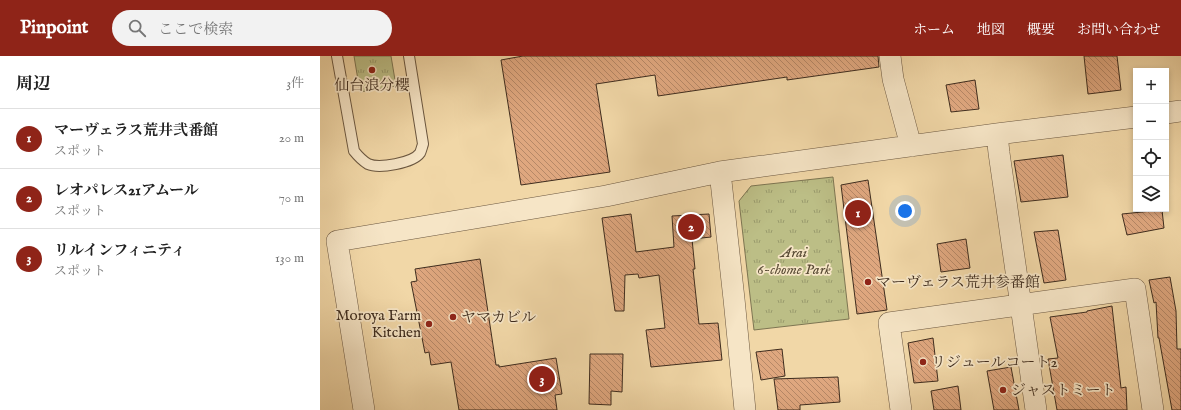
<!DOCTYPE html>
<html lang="ja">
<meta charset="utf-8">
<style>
:root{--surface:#fff;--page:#f2f2f2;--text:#222;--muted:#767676;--line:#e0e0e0;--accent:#8f2418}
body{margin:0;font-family:"IM FELL English","Noto Serif JP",serif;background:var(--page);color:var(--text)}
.controls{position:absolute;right:12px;top:12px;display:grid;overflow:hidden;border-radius:0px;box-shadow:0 2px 6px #0003}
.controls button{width:36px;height:36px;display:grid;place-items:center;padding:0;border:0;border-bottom:1px solid var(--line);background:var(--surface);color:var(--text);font:20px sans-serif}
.you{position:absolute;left:585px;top:155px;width:14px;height:14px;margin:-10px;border:3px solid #fff;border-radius:50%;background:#1a73e8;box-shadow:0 0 0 6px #1a73e833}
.badge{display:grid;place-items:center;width:26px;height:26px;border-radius:50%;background:var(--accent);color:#fff;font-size:13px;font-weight:700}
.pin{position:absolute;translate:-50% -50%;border:2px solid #fff;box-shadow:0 1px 4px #0006}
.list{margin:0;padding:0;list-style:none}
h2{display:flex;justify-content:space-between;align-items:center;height:52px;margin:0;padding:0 16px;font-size:17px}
h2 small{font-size:13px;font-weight:400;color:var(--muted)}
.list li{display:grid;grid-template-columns:26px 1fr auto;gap:12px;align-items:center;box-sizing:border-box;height:60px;padding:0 16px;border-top:1px solid var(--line)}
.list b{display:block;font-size:15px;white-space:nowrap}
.list p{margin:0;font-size:13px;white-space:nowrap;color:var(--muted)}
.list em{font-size:13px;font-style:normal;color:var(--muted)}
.icon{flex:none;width:22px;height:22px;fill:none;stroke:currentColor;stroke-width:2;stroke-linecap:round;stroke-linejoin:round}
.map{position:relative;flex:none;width:861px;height:354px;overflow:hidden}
header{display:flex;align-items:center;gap:24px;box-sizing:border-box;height:56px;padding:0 20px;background:var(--accent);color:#fff}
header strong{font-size:19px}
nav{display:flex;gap:22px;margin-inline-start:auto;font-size:14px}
.search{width:280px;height:36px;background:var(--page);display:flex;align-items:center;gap:10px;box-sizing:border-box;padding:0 14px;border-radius:22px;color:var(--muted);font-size:15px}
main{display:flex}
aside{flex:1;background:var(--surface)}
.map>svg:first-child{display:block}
</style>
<header>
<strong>Pinpoint</strong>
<div class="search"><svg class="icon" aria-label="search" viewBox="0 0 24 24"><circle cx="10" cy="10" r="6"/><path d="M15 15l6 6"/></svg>ここで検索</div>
<nav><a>ホーム</a><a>地図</a><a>概要</a><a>お問い合わせ</a></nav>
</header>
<main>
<aside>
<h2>周辺<small>3件</small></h2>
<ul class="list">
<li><span class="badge">1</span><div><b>マーヴェラス荒井弐番館</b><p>スポット</p></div><em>20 m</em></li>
<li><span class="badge">2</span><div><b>レオパレス21アムール</b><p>スポット</p></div><em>70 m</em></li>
<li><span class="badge">3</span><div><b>リルインフィニティ</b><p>スポット</p></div><em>130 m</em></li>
</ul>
</aside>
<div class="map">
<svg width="861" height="354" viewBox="0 0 861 354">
<defs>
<pattern id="grass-tufts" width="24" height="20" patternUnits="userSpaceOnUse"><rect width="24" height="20" fill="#bcbe86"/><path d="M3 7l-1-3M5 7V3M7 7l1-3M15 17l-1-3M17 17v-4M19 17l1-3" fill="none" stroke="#9a9b6d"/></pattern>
<pattern id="building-back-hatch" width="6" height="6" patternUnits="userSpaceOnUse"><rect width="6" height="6" fill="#dfa77f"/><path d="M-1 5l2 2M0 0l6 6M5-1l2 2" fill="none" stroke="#b68867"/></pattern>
</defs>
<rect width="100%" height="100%" fill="#f1d7a7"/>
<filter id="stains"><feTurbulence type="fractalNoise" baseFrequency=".005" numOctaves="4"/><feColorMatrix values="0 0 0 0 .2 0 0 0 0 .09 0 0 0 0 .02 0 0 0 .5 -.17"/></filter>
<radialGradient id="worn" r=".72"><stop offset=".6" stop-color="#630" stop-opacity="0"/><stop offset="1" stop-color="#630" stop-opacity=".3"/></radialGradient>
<path fill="url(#grass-tufts)" stroke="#7d7552" d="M34,0h37l5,30 -36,6z
M513,121l16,142 -95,11 -15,-129 12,-15z"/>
<path fill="url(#building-back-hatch)" stroke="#3e2c1e" d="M203,0h355l1,11 -92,13v-3l-129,19 -3,-21 -59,9 14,88 -89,13 -20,-125z
M764,0h33l4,34 -33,4z
M655,24l4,29 -28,3 -5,-27z
M743,99l5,42 -47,5 -7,-41z
M548,124l19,130 -30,4 -16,-129z
M842,154l2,18 -37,7 -5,-21z
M311,158l5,38 38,-5 -2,-31 37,-2 2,23 -19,2 3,30h-2l6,55 19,-1 4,37 -71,7 -5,-37 19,-2 -6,-53 -20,3 -1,-4 -13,1 -1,36h-9l-13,-93z
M738,174l8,50 -22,3 -10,-51z
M646,183l4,29 -29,4 -4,-28z
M160,203l16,106h3v2l57,-9 6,36 -7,1 2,15h-98l-8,-48 -20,3 -2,-13 -4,1 -14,-71 6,-1 -2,-12z
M850,221l6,34 1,38h4v61h-9l-13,-72h-1l-2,-36 -2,1 -5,-23z
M792,250l9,82 5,-1 1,23h-70l-9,-51 10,-1 -8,-41 37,-5v-1z
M613,282l5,43 -24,2 -6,-40z
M462,293l3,27 -24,4 -5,-28z
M270,298h33l-1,38 -11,-1v14l-22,-1z
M691,311l8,43h-25l-7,-39z
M518,321l2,25 -40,3v5h-22l-4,-31z
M638,330l3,24h-27l-3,-19z"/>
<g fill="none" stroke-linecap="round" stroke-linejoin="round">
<defs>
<path id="service" d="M17,0l17,95c4,5 9,10 14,13 11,5 45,-1 52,-11 1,-2 2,-6 3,-9l-14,-88"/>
<path id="minor" d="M570,0l3,23 18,67
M846,57l15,-2
M677,78l2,19 37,257
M400,116l14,127 11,111
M44,354l-27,-169 269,-45 114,-24 277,-38 139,-17
M581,354l-12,-87 246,-34 18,121"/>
</defs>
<use href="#service" stroke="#6b5740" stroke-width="12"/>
<use href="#minor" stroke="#6b5740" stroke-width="22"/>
<use href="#service" stroke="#f6e5c6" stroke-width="10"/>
<use href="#minor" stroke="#f6e5c6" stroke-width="21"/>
</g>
<g fill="#8f2418" stroke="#f6e5c6" stroke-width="1.5">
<circle cx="52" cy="14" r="4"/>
<circle cx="548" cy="226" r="4"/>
<circle cx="133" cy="261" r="4"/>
<circle cx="109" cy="268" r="4"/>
<circle cx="603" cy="306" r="4"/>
<circle cx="683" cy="334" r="4"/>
</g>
<g text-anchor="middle" stroke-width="3.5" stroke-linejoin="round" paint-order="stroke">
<g font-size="15" fill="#3e2c1e" stroke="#f6e5c6" text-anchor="start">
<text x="52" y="34" text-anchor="middle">仙台浪分櫻</text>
<text x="556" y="231">マーヴェラス荒井参番館</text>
<text x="101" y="264" text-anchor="end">Moroya Farm<tspan x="101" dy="17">Kitchen</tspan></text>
<text x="141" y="266">ヤマカビル</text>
<text x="611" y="311">リジュールコート2</text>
<text x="691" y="339">ジャストミート</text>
</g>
<g font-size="15" font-style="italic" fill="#574933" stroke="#f6e5c6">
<text x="474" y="201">Arai<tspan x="474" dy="17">6-chome Park</tspan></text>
</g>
</g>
<rect width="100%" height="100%" filter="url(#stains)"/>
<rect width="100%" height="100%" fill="url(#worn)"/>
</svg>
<div class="controls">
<button>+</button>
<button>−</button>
<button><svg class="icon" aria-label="locate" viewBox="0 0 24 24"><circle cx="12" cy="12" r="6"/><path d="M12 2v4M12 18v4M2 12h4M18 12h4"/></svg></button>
<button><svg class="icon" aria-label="layers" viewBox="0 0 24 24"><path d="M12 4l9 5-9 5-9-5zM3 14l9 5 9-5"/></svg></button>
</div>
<div class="you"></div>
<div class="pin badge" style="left:538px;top:157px">1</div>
<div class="pin badge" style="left:371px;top:171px">2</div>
<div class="pin badge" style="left:222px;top:323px">3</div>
</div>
</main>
